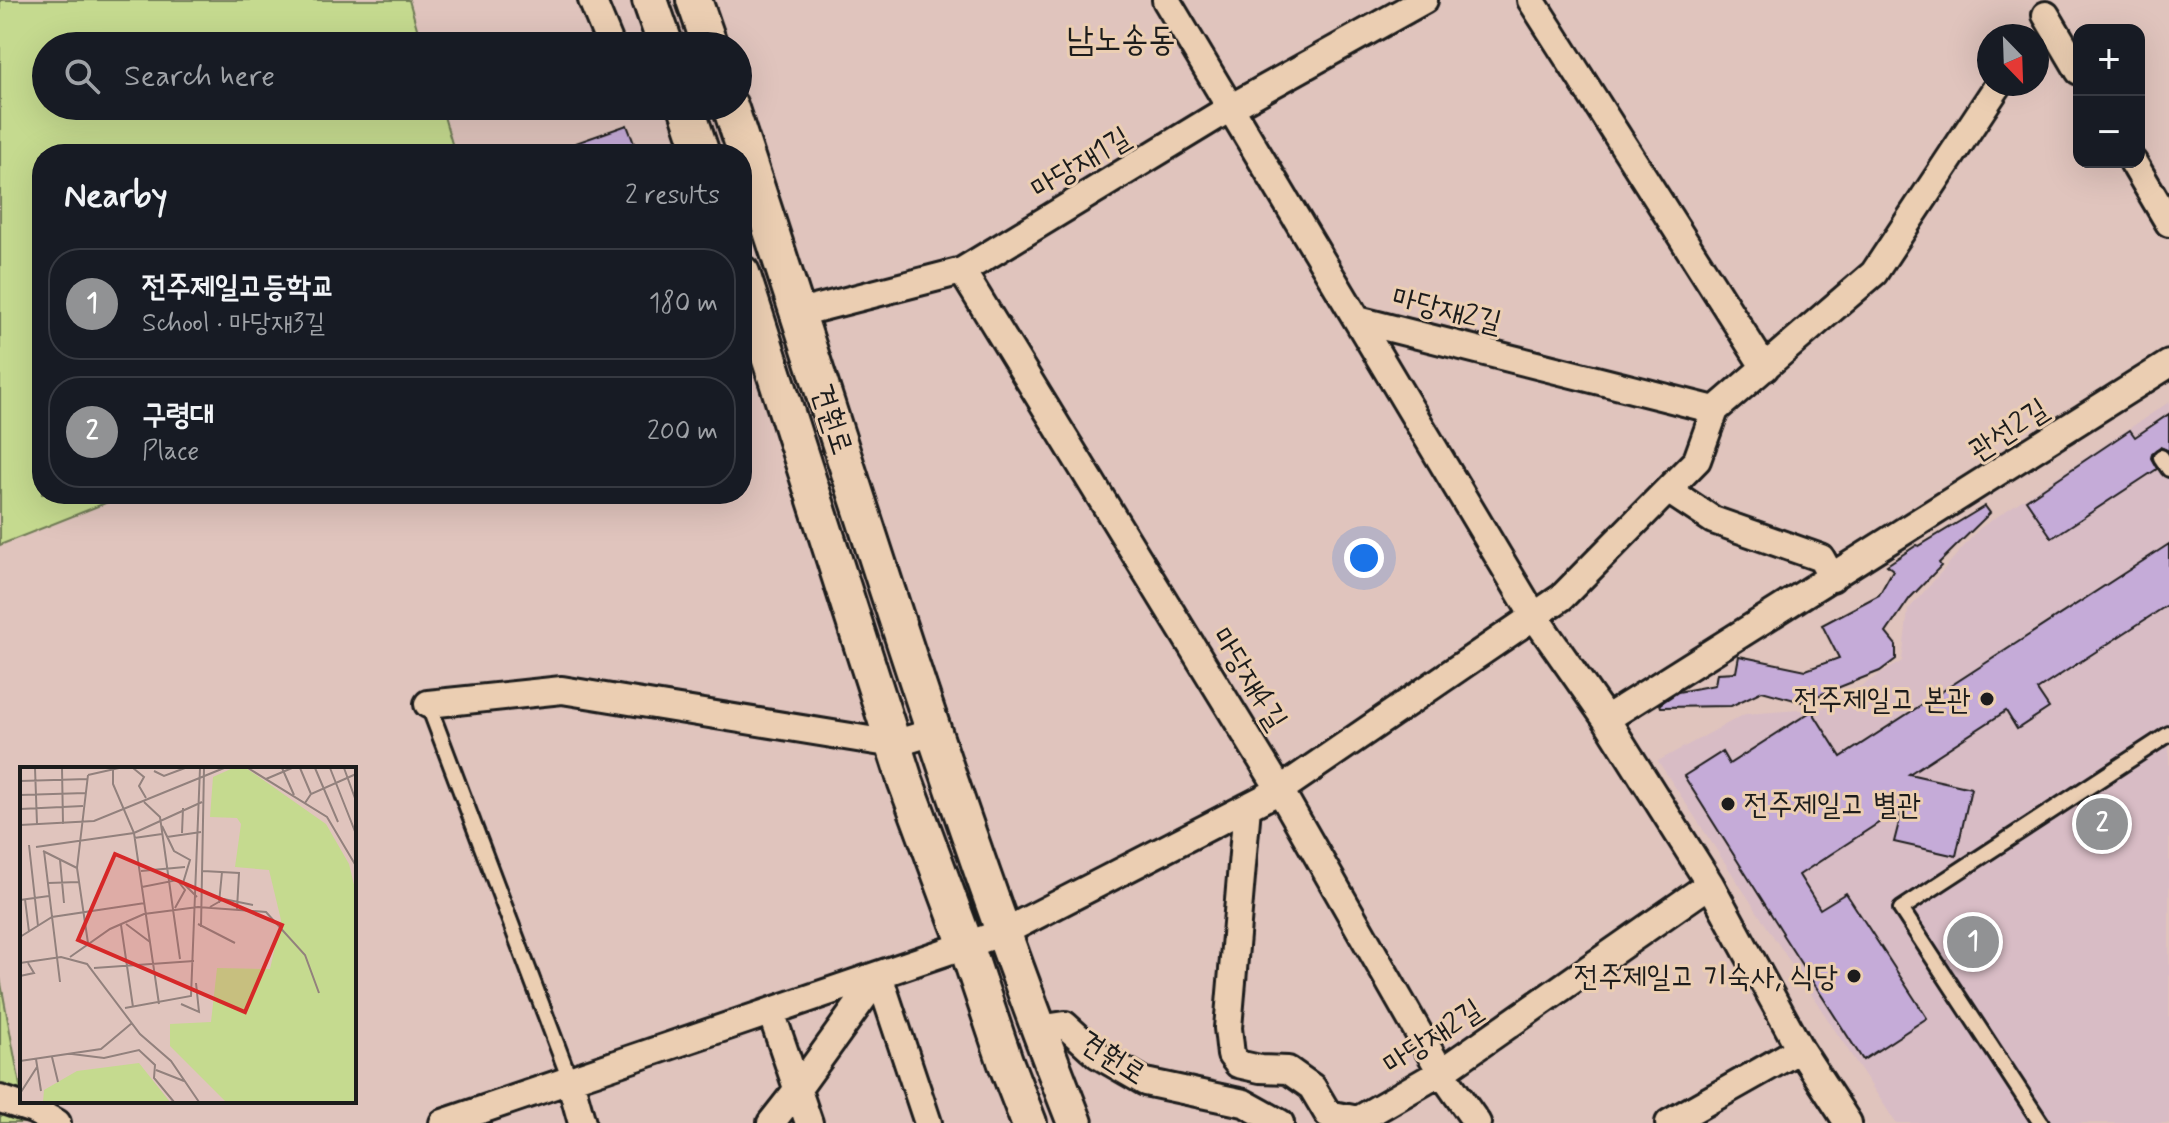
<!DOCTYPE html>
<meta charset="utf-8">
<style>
:root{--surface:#171b24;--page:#242831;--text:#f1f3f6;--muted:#9ea1a6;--line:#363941;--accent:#919294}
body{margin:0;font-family:Mynerve,"Poor Story",sans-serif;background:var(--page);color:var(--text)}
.controls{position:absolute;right:24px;top:24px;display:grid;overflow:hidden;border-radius:16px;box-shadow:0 8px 32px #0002}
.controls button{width:72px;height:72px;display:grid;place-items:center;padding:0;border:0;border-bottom:2px solid var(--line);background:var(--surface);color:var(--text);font:40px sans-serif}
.compass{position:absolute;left:1977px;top:24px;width:72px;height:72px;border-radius:50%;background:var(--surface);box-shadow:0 8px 32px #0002;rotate:157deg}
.you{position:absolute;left:1364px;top:558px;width:28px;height:28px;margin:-20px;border:6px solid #fff;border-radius:50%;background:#1a73e8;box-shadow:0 0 0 12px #1a73e833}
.badge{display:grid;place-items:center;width:52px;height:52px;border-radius:50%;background:var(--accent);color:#fff;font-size:26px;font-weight:700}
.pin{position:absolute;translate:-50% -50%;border:4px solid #fff;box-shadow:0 2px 8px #0006}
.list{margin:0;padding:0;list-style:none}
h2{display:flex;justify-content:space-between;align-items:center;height:104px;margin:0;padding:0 32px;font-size:34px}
h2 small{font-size:26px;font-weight:400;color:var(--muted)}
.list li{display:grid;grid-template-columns:52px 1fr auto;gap:24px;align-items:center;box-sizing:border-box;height:112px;margin:0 16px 16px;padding:0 16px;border:2px solid var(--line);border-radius:32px}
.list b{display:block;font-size:30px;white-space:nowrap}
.list p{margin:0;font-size:26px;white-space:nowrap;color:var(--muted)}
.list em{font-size:26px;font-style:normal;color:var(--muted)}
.icon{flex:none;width:44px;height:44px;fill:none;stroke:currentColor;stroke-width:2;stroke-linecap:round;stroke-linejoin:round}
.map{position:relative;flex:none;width:2169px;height:1123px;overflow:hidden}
.search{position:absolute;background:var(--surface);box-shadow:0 8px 32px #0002;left:32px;top:32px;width:720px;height:88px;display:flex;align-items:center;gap:20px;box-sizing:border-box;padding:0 28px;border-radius:44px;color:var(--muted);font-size:30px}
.panel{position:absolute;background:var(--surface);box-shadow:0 8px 32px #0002;left:32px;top:144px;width:720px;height:360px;border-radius:32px}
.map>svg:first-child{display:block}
</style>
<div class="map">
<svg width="2169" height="1123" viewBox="0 0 2169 1123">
<rect width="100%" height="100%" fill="#e0c4bd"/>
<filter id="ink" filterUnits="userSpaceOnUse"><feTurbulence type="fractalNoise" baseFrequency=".0125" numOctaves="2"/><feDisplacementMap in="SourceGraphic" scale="16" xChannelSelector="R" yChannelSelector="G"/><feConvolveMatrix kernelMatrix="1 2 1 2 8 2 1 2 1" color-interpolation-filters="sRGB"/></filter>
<g filter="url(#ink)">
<path fill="#d8bcc5" d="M2169,402v721h-273l-238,-362 87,-47 80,-6 77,-47 6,-51 72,-82z"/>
<path fill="#c5da8f" stroke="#707b56" stroke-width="2" d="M0,0h409l13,46h-376v60h395l14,48h-413v340h86l-128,51z
M0,978l27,145h-27z"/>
<path fill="#c5abd8" stroke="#1c1c1c" stroke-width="2" d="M627,125l11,29h-84l-1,-3z
M2169,414v37l-9,-4 -8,6 -1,5 6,11 -105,69 -26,-38 104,-70 5,7z
M1985,506l5,7 -51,50 2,3 -31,32 -24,35 10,12v14l-16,12 -78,31 -40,-11 -31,15 -70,1 -1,-3 18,-12 37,-7 2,-12 19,-1 3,-16 67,14 33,-12 -17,-33 57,-30 14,-25 -6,-5 30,-20 2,1z
M2169,544v60l-132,86 12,18 -32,21 -11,-18 -97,63 62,14 -15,68 -62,-14 9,-35 -104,68 21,34 26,-16 81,125 -64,42 -81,-126 1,-1 -99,-157 38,-24 7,12 83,-53 29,46z
M2109,806l12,18 -26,17 -12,-17z"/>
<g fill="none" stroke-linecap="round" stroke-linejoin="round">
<defs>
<path id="service" d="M2161,457l8,12
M428,704l142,376
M2041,1123l-140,-214 268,-175"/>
<path id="minor" d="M592,0l19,46
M1166,0l368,616 72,103 104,165 90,165 48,74
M1531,0l234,368
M2046,15l33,56
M2133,162l36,61
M962,271l318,519 161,282 36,51
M799,313l163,-42 268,-163 194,-108
M1358,320l357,90
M1668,490l45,30 108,38 11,20
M428,704l134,-14 332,54 39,-12
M1606,719l563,-355
M1247,807l-19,221 3,27 7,9 22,5 28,1 24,17 16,27 30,6 83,-48 269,-188
M879,976l49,147
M771,1012l38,111
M1038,1029l27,-4 33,30 47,27 99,21 36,20
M570,1080l12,43
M0,1099l33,11 24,13
M443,1123l561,-191 276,-142 282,-193 135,-137 18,-50 159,-137 125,-189
M771,1123l26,-33 82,-114
M1669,1123l131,-74"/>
<path id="tertiary" d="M650,0l16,46
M694,0l16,46
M686,106l16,48
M730,106c113,339 214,684 345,1017
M742,273l163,507 61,165 39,116 24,62"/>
</defs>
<use href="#service" stroke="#1c1c1c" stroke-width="20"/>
<use href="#minor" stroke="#1c1c1c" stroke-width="32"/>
<use href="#tertiary" stroke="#1c1c1c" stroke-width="40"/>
<use href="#service" stroke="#ebceb2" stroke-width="14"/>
<use href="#minor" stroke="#ebceb2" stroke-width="26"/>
<use href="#tertiary" stroke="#ebceb2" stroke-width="34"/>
</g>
</g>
<g fill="#1c1c1c" stroke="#ebceb2" stroke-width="3">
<circle cx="1987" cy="699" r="8"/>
<circle cx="1728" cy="804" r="8"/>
<circle cx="1854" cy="976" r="8"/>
</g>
<g text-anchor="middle" stroke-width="6" stroke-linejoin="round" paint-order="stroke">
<g font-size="30" fill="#1c1c1c" stroke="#ebceb2">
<text transform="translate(1080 162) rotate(-31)" y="10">마당재1길</text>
<text transform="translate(1447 309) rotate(14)" y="10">마당재2길</text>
<text transform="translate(833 419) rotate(72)" y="10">견훤로</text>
<text transform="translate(2008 429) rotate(-33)" y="10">관선2길</text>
<text transform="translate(1250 678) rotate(58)" y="10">마당재4길</text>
<text transform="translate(1432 1036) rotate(-33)" y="10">마당재2길</text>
<text transform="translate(1113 1057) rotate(33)" y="10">견훤로</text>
</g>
<g font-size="30" fill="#1c1c1c" stroke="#ebceb2" text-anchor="end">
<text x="1971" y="709">전주제일고 본관</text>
<text x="1744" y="814" text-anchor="start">전주제일고 별관</text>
<text x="1838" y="986">전주제일고 기숙사, 식당</text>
</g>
<g font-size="34" fill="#1c1c1c" stroke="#ebceb2">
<text x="1121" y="50">남노송동</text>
</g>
</g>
<g transform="translate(20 767)">
<rect width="336" height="336" fill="#e0c4bd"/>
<path d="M213,1h13l80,56 23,40 7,29v209h-130l-56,-56v-22l41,-2 6,-54 53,1 11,-49 -12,-50 -34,-3 6,-43 -4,-6 -27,-1 3,-40zM119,296l31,39h-127l1,-12 33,-19z" fill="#c5da8f"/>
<path fill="none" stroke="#92817d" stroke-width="2" d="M15,1l2,56M42,1l1,56M93,1v16l21,49 25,171M113,1l11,9 -5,9 7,12M228,1l79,49 29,49M262,1l12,27M280,1l11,26M295,1l23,54M310,1l26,66M324,1l12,33M134,4l10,5 21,-8M68,8l31,-7M246,12l26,-11M0,14l68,-2M0,28l66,-2M124,35l16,15 20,142M285,36l6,-9 45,-20M0,42l63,-3M0,58l74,-4 130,-53M142,59l12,25 16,9 -7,23 14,14M162,66l1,-25M147,70l34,-5M114,71l28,-4M9,78l9,81M16,80l98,-14 68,-31M23,84l34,17M24,84l16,131M40,93l4,43M0,103l1,-28M121,104l44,-4M183,104l36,2 -2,36M28,116l31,-1M122,120l35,-7 8,10 -10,18M5,132l4,33M0,133l29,-4M199,136l3,-31M190,140l14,-8 29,6M106,157l24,18M178,157l37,19M101,158l12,82M181,160l3,-159M0,170l32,-20 93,-14M68,176l-11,-75 11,-93M50,190l40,-28 34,-15 54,-7 68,5 39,43 14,38M0,196l41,-6 26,7 53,70 31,27 28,41M74,201l100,-7M0,209l14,-3 -6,-10M161,237l18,8 -3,-29M105,241l66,-12 9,-228M52,287l32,4 35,-8 16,15 -1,13 20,24M32,290l6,25M16,292l5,32M0,294l81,-12 31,-26M136,303l28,11M1,325l16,-25"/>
<path fill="#d62828" fill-opacity="0.15" stroke="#d62828" stroke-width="4" d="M95,87l167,71 -37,87 -167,-72z"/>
<rect width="336" height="336" fill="none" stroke="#1c1c1c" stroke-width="4"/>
</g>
</svg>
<div class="controls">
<button>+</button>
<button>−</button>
</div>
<svg class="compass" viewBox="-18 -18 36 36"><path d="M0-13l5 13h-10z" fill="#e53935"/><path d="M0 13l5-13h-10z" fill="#9ea1a6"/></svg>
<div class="you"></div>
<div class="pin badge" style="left:1973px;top:942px">1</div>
<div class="pin badge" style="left:2102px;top:824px">2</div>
<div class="search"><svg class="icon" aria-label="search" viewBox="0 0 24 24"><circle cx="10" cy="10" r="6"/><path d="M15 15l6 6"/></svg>Search here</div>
<section class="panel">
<h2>Nearby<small>2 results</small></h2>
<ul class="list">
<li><span class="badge">1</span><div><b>전주제일고등학교</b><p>School · 마당재3길</p></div><em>180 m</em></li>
<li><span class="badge">2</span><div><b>구령대</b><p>Place</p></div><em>200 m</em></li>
</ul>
</section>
</div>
